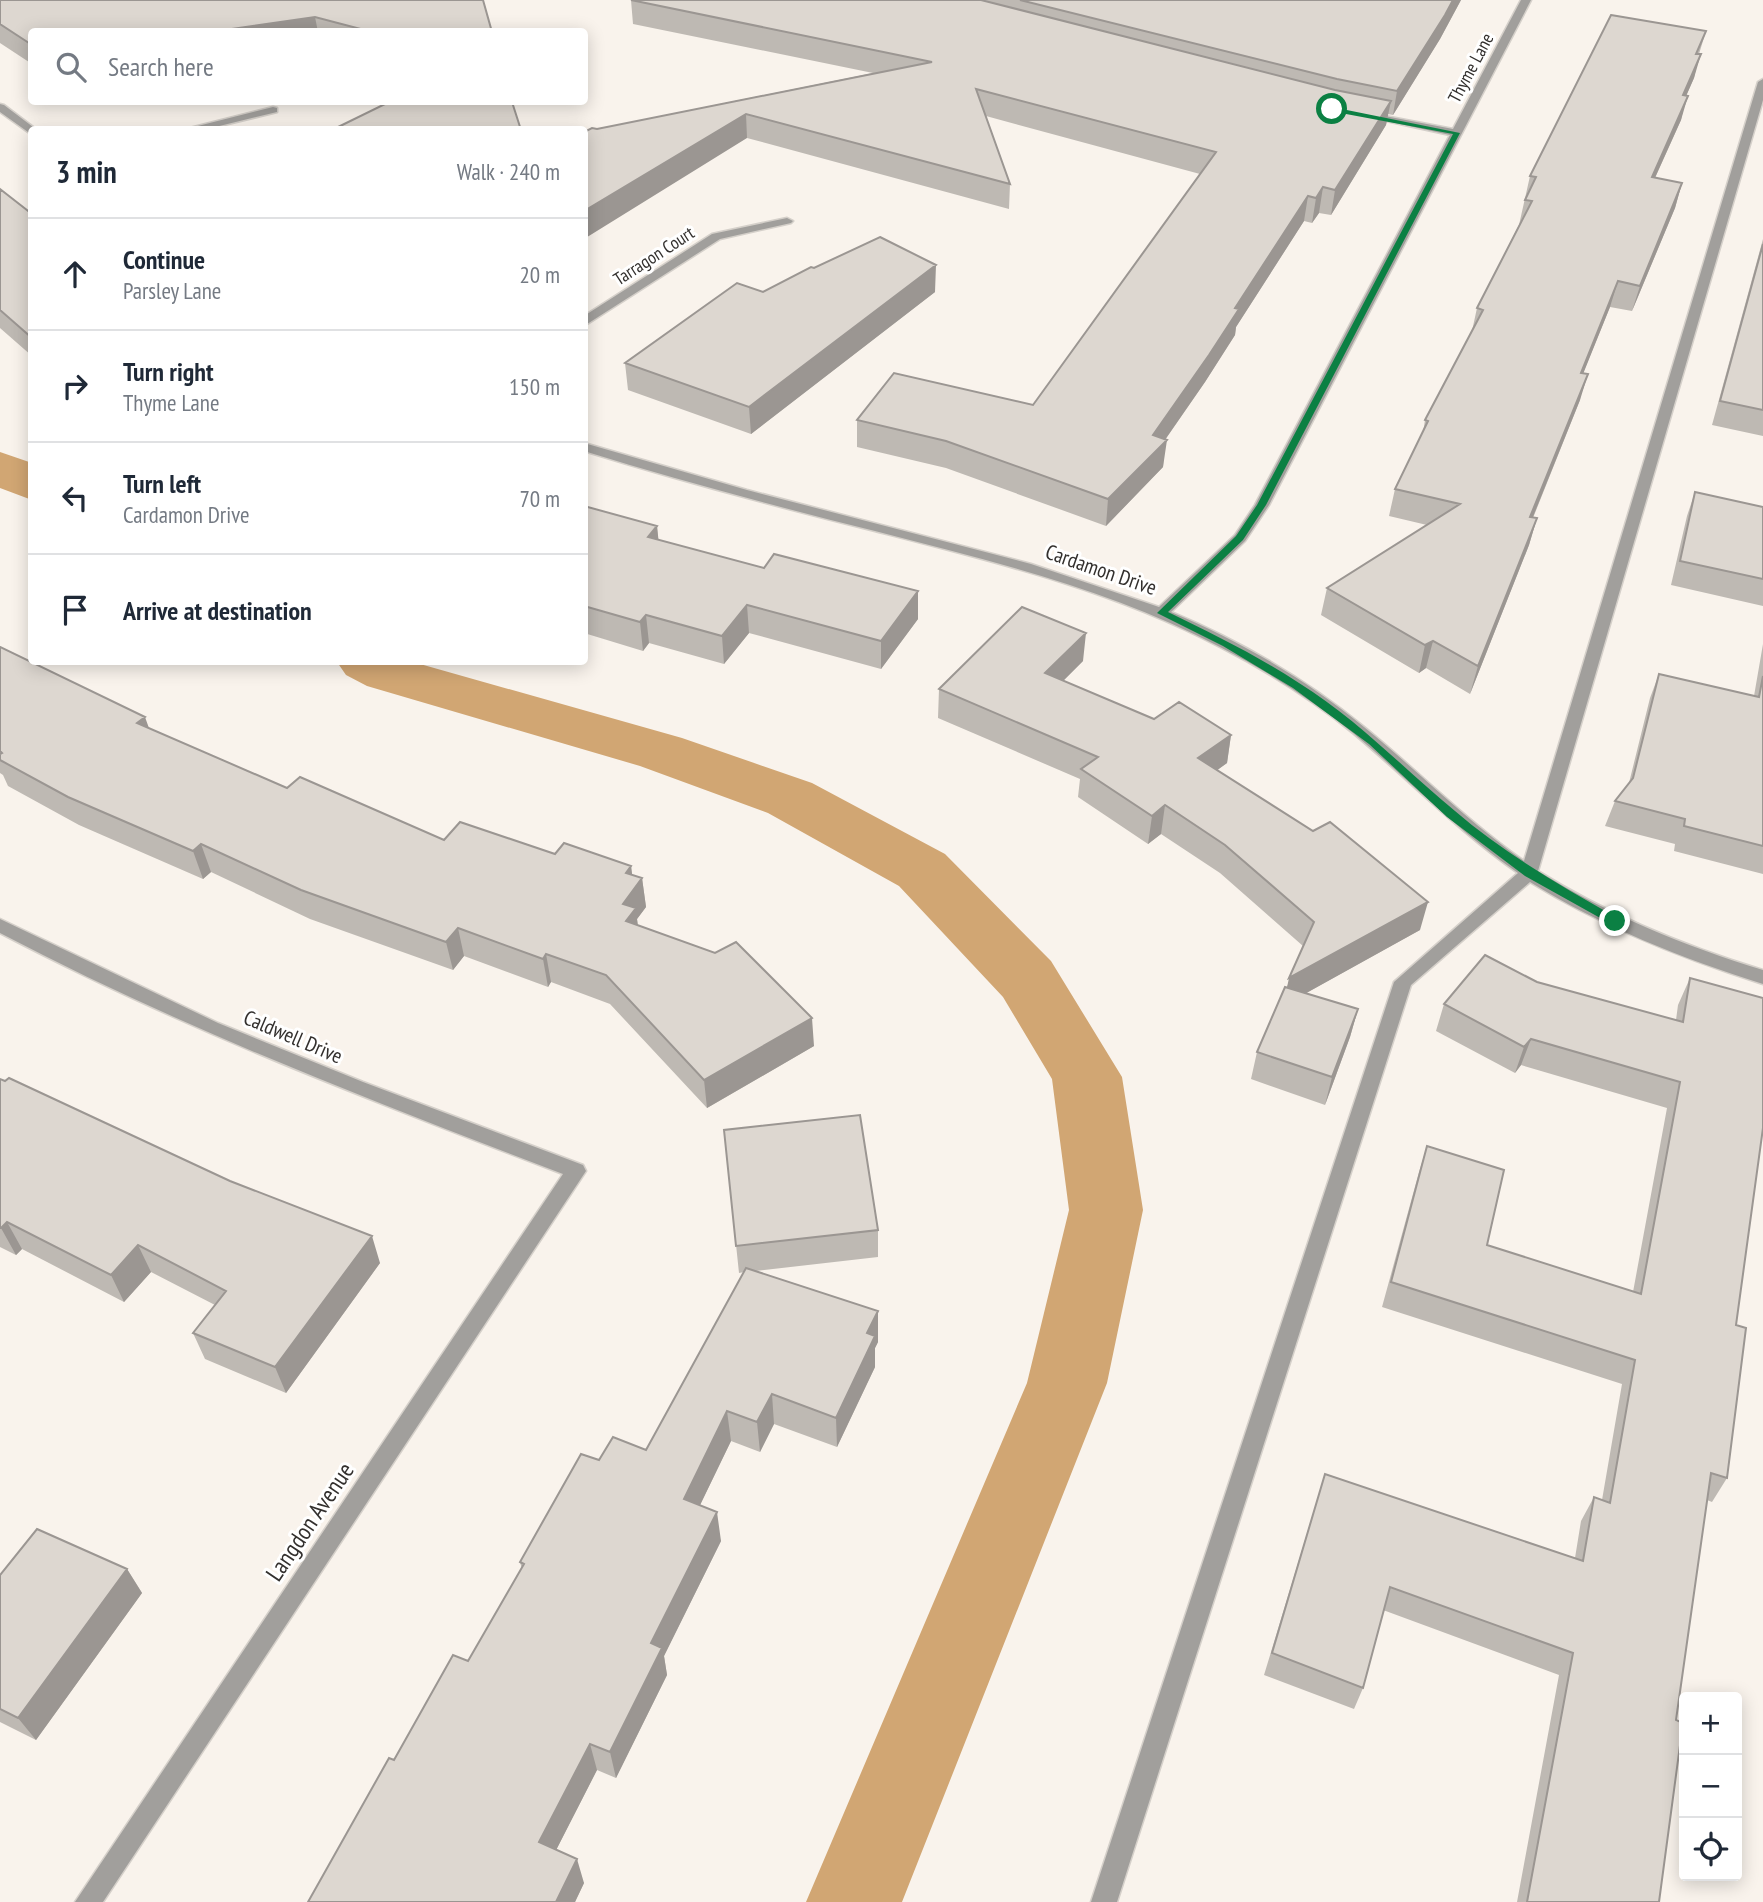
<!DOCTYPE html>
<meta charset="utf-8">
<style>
:root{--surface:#fff;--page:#f2f2f3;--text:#1f2937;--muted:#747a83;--line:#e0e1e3}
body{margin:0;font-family:"PT Sans Narrow",sans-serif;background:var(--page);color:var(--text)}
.controls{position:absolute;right:21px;bottom:21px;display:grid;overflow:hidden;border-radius:7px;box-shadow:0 4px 18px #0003}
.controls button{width:63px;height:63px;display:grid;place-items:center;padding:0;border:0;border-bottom:2px solid var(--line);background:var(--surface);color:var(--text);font:35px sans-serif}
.stop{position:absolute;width:21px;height:21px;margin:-16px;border:5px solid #0b8043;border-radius:50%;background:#fff}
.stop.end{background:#0b8043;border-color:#fff;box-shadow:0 2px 7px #0008}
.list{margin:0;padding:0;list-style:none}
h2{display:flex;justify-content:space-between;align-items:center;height:91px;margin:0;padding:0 28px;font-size:30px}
h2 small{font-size:23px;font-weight:400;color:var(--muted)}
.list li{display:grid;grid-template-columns:46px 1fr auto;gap:21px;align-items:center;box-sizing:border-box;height:112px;padding:0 28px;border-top:2px solid var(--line)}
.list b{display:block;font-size:26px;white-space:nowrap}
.list p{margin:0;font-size:23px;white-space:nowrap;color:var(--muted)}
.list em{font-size:23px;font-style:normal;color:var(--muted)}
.icon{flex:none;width:38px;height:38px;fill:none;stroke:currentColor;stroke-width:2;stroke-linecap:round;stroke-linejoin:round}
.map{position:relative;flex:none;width:1763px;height:1902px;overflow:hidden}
.search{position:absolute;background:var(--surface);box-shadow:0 4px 18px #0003;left:28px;top:28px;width:560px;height:77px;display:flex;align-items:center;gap:18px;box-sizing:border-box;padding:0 24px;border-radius:7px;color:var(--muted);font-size:26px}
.panel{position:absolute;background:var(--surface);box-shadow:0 4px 18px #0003;left:28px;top:126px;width:560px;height:539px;border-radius:7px}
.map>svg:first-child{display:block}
</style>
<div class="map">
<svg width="1763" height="1902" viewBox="0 0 1763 1902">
<rect width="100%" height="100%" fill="#f9f3ec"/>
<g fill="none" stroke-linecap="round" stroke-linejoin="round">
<path fill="#d1a673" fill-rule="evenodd" d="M0,452l32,11v37l-32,-12z
M337,662h76l269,76 130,45 133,71 106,107 71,116 21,133 -36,173 -205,519h-96l221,-519 42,-173 -17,-131 -49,-82 -104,-111 -131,-73 -128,-47 -273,-80 -21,-11z"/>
<defs>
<path id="minor" d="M1521,0h10l-262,505 -24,36 -74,71c69,29 135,67 193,115 54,44 103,94 160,134l234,-779 5,-3v21l-225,771c71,44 146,75 225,99v14c-82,-26 -160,-57 -233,-102l-119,103 -294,917h-26l303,-920 124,-109c-59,-41 -110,-94 -165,-140 -41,-33 -86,-62 -133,-86 -108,-57 -228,-86 -345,-116 -97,-24 -194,-50 -291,-80v-8l163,47 284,74 128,43 76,-72 20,-30 195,-370 -91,-20 5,-3 89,17z
M0,104l4,1 33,25 -9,2 -28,-20z
M273,107l4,1v4l-74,18h-21z
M787,218l6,3 -2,2 -71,16 -136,87v-10l128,-82z
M0,919l218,104 145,59 220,83 3,6 -483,731h-28l488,-728c-191,-73 -382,-146 -563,-241z"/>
</defs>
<use href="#minor" stroke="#d5d0ca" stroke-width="3"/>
<use href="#minor" fill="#a19f9c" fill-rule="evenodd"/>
</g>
<path fill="#beb9b3" d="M0,0h483l9,32h-460v32l-32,-21z
M631,0h830l-21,39 -47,76 -5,-1 -2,11 -55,90 -12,-2 -7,10 -8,-2 -68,106 -1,8 -30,47 -40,58 -2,27 -57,59 -160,-58 -89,-21v-27l176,-15 167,-231 -214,-58 24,68 -1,25 -262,-71 -150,-9 276,-56 -240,-49z
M1706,31l-7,23 -5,24 -8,18 -5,24 -26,58 27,5 -7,25 -43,103 -22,-4 -27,66 -3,27 -47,118h4l-8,27 -59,149 -44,-26 -7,5 -98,-58 6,-27 100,-63 -38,-9 6,-27 28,-56 2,-13 47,-89 5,-23 42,-83 11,-49z
M0,189l32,25v142l-32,-28z
M1763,239v197l-51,-11z
M763,292h172l-184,142 -123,-44 -3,-27z
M1695,492l68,15v99l-92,-21 16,-69z
M584,506l73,20 1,14 106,28 154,23v28l-37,50 -132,-36 -25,31 -75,-21 -6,8 -59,-18z
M1763,644v230l-89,-23 1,-7 -70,-18 10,-25 14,-18 21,-85 9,-24 95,22z
M0,647l149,81 138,60 157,52 111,14 76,12 1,9 10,3 4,29 -9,12 1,6 176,121 -107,62 -97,-104 -59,-22 -3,5 -84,-31 -11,14 -143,-51 -99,-47 -8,7 -124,-54 -71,-39 -5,-11 -3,-2z
M1083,661l-20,20 91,38 77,16 -4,28 -10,7 203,160 -114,63 52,16 -8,28 -25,68 -74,-26 6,-27 30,-65 16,-41 -83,-73 -59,-39 -13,10 -70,-47 2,-18 -142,-61 1,-29z
M1690,978l46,347 -9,153 -15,24 -5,-2 -31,220 -17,182h-142l42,-227 -176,-65 -20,78 -9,21 -90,-34 61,-201 250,84 6,-37 13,-24 8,3 20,-116 -240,-77 37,-135 8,-26 60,99 146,47 34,-184 -146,-43 -6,8 -79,-42 8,-27 93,-22 139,38 2,-15z
M0,1079l380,184 -94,130 -81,-34 -12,-26 22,-28 -64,-33 -27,30 -102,-53 -6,6 -16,-8z
M724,1130l154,100v27l-122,14 122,40v31l-3,6v19l-38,80 -63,-23 -14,28 -29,-11 -31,64 21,36 -57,115 3,19 -51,103 -19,-8 -41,80 28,33 -9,19h-267l86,-142 74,-99 54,-92 -2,-7 79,-102 47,-10 98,-178 -5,1z
M127,1569l15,24 -106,147 -36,-18v-147z"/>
<path fill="#9b9692" d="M1453,0h8l-21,39 -47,76 4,-24z
M315,17l3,15h-107z
M1701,54l-7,24 -18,41 7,-24z
M1688,96l-7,24 -37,82 8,-25z
M1391,101l-5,24 -55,90 4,-25z
M746,114l1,24 -163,101v-28z
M1682,183l-7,25 -43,103 8,-25z
M1323,187l-4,26 -7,10 4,-25z
M1308,196l-4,25 -68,106 -1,8 -30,47 -43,62 5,-4 -4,27 -57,59 2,-27 45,-64z
M936,265l-1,27 -184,142 -2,-27z
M1618,281l-8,26 -37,92 8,-26z
M1588,374l-8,26 -58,144 8,-27z
M1537,518l-8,27 -59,149 8,-28z
M657,526l3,28 -12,-17z
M918,591v28l-37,50v-28z
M747,605l2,28 -25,31 -2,-28z
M646,615l3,28 -6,8 -3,-29z
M1086,633l-3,28 -40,40 2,-28z
M1433,641l-7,27 -7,5 6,-28z
M145,717l10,28 -18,-22z
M1231,735l-4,28 -33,24 4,-29z
M1165,805l-4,29 -13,10 4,-28z
M201,844l10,28 -8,7 -10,-28z
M631,866l3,23 8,-11 4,29 -9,12 2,18 -9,12 -7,-45 3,-31z
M1428,902l-8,28 -137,76 6,-28z
M458,928l6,28 -11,14 -7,-28z
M546,954l5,28 -3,5 -5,-28z
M1358,1009l-8,28 -25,68 7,-28z
M812,1018l2,28 -107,62 -3,-28z
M1531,1039l-10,26 -6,8 9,-26z
M7,1222l15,27 -6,6 -15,-27z
M372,1236l8,27 -94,130 -11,-26z
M138,1245l13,27 -27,30 -13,-27z
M878,1311v31l-3,6v19l-38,80 -1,-29 31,-85z
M772,1394l2,30 -14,28 -3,-30z
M727,1411l4,30 -42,87 -5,-29z
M717,1512l4,29 -57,115 3,19 -51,103 -6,-26 41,-109z
M127,1569l15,24 -106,147 -18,-22z
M590,1744l7,26 -49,96 -9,-24z
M577,1859l7,24 -9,19h-19z"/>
<path fill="#ddd7d0" stroke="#9b9692" stroke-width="2" d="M0,0h483l9,32h-120l-57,-15 -104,15h-179v13l-32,-21z
M631,0h350l354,90 56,11 -56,89 -12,-3 -7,11 -8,-2 -73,112 4,1 -30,46 -56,80 14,5 -59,59 -162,-58 -89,-21 37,-47 139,32 183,-253 -240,-63 34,95 -264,-70 -162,97v-79l8,-4 5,1 335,-67z
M1020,0h433l-8,15 -48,76 -60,-12z
M1611,15l95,16 -10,23h5l-18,41 5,1 -36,81 30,6 -42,103 -22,-5 -37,92 7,1 -58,143 7,1 -59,148 -45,-25 -8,4 -98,-57 133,-84 -65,-15 33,-68 -3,-1 58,-110 -6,-2 55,-107 -7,-1 11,-23 -6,-1z
M389,102h123l9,28h-189z
M0,189l32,25v124l-32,-28z
M880,237l56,28 -187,142 -124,-44 112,-80 26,9 48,-25 3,1z
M1763,244v166l-43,-9z
M1695,492l68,15v72l-83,-18z
M584,506l73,20 -9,11 116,31 10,-14 144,37 -37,50 -134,-36 -25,31 -76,-21 -6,7 -56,-16z
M1022,607l64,26 -41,40 109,46 25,-17 52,33 -33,23 115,73 17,-9 98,80 -139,76 25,-56 -89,-77 -60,-40 -13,11 -71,-47 17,-12 -159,-68z
M0,647l145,70 -8,6 150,65 13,-11 144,63 16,-18 95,32 9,-11 67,23 -5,7 16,5 -19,26 13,4 -10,13 89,32 21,-11 76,76 -108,62 -98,-105 -60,-21 -3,5 -85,-31 -12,14 -145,-52 -100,-46 -8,7 -125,-54 -68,-37v-6l2,-1 -2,-2z
M1659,674l100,23 4,-21v170l-79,-20 1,-7 -70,-18 18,-23z
M1485,955l52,27 146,40 7,-44 73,20v130l-27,197 10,3 -19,150 -16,-5 -35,247 7,3 -24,179h-132l46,-249 -183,-66 -27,101 -91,-35 53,-179 258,87 11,-64 16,6 25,-143 -244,-78 36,-136 77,24 -17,75 154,49 39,-212 -149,-43 -7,8 -80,-43z
M1285,987l73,22 -26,68 -75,-25z
M9,1078l221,103 142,55 -97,131 -82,-34 33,-42 -88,-46 -27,30 -104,-53 -6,6h-1v-149l5,2z
M860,1115l18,115 -142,16 -12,-116z
M746,1268l132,43 -11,22 8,3 -39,82 -64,-24 -15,28 -30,-11 -43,88 33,13 -66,131 11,5 -52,104 -20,-8 -51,98 38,17 -21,43h-248l81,-144 5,2 59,-105 15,6 56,-97 -4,-2 61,-108 18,6 14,-23 33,13z
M37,1529l90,40 -109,149 -18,-9v-134z"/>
<path fill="#0b8043" d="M1332,107l128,26 -194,372 -23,35 -75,72c45,22 90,44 131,71 58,36 104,85 156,128 50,43 106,75 164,108v5h-8l-86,-48 -78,-59 -78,-73 -76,-56 -70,-42 -66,-33 79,-77 21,-31 196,-371 -123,-23z"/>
<g text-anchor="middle" stroke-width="6" stroke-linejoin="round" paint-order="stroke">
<g font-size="18" fill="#33302e" stroke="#fff">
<text transform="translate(1471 68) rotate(-62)" y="6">Thyme Lane</text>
<text transform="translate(654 256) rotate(-33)" y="6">Tarragon Court</text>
</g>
<g font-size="21" fill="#33302e" stroke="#fff">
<text transform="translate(1101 570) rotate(19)" y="7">Cardamon Drive</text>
<text transform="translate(293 1037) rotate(23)" y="7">Caldwell Drive</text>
</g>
<g font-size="24" fill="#33302e" stroke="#fff">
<text transform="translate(310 1522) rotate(-56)" y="8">Langdon Avenue</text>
</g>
</g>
</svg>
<div class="controls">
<button>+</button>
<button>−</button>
<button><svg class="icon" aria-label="locate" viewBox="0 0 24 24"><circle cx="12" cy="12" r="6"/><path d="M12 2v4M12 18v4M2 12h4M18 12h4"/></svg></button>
</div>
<div class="stop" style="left:1332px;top:109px"></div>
<div class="stop end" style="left:1615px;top:921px"></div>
<div class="search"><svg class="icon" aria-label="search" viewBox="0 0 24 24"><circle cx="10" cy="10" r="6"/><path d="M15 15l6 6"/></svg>Search here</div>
<section class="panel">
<h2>3 min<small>Walk · 240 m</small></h2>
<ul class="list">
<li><svg class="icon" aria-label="ahead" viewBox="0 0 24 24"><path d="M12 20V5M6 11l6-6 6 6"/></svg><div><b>Continue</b><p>Parsley Lane</p></div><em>20 m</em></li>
<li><svg class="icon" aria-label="right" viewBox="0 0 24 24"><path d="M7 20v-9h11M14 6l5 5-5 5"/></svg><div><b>Turn right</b><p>Thyme Lane</p></div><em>150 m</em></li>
<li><svg class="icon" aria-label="left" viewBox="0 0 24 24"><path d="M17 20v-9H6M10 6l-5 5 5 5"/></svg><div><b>Turn left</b><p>Cardamon Drive</p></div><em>70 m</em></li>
<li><svg class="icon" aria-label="arrive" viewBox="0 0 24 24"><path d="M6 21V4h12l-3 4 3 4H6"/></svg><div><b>Arrive at destination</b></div></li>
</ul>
</section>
</div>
